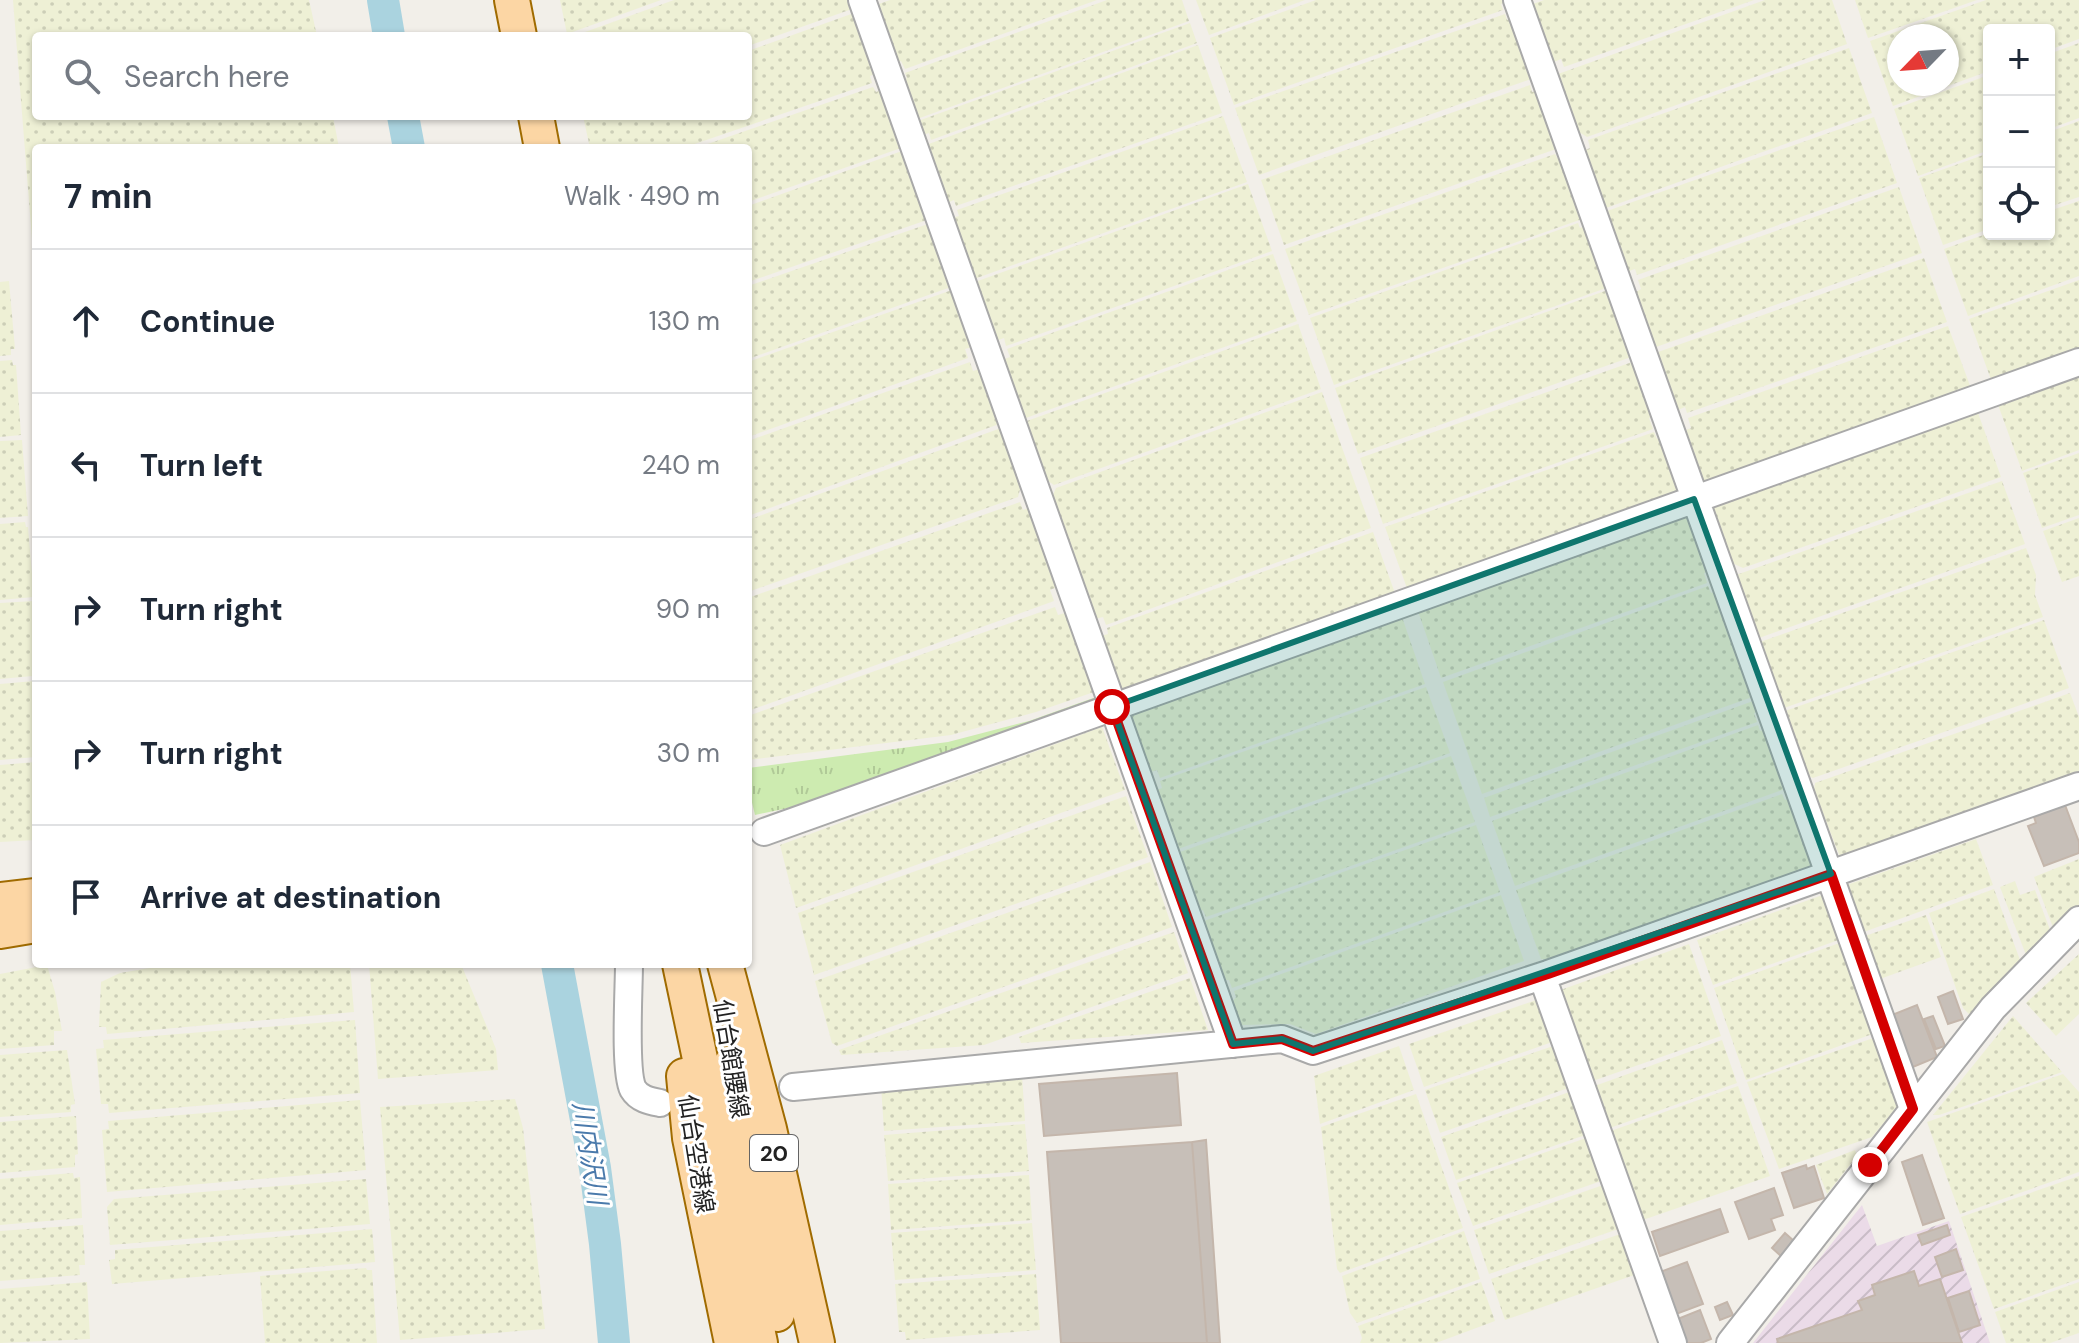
<!DOCTYPE html>
<meta charset="utf-8">
<style>
:root{--surface:#fff;--page:#f6f6f7;--text:#1f2937;--muted:#747a83;--line:#e0e1e3}
body{margin:0;font-family:"DM Sans","Noto Sans JP",sans-serif;background:var(--page);color:var(--text)}
.controls{position:absolute;right:24px;top:24px;display:grid;overflow:hidden;border-radius:8px;box-shadow:0 2px 6px #0004}
.controls button{width:72px;height:72px;display:grid;place-items:center;padding:0;border:0;border-bottom:2px solid var(--line);background:var(--surface);color:var(--text);font:40px sans-serif}
.compass{position:absolute;left:1887px;top:24px;width:72px;height:72px;border-radius:50%;background:var(--surface);box-shadow:0 2px 6px #0004;rotate:245deg}
.stop{position:absolute;width:24px;height:24px;margin:-18px;border:6px solid #d40000;border-radius:50%;background:#fff}
.stop.end{background:#d40000;border-color:#fff;box-shadow:0 2px 8px #0008}
.list{margin:0;padding:0;list-style:none}
h2{display:flex;justify-content:space-between;align-items:center;height:104px;margin:0;padding:0 32px;font-size:34px}
h2 small{font-size:26px;font-weight:400;color:var(--muted)}
.list li{display:grid;grid-template-columns:52px 1fr auto;gap:24px;align-items:center;box-sizing:border-box;height:144px;padding:0 32px;border-top:2px solid var(--line)}
.list b{display:block;font-size:30px;white-space:nowrap}
.list em{font-size:26px;font-style:normal;color:var(--muted)}
.icon{flex:none;width:44px;height:44px;fill:none;stroke:currentColor;stroke-width:2;stroke-linecap:round;stroke-linejoin:round}
.map{position:relative;flex:none;width:2079px;height:1343px;overflow:hidden}
.search{position:absolute;background:var(--surface);box-shadow:0 2px 6px #0004;left:32px;top:32px;width:720px;height:88px;display:flex;align-items:center;gap:20px;box-sizing:border-box;padding:0 28px;border-radius:8px;color:var(--muted);font-size:30px}
.panel{position:absolute;background:var(--surface);box-shadow:0 2px 6px #0004;left:32px;top:144px;width:720px;height:824px;border-radius:8px}
.map>svg:first-child{display:block}
</style>
<div class="map">
<svg width="2079" height="1343" viewBox="0 0 2079 1343">
<defs>
<pattern id="industrial-furrows" width="10" height="10" patternUnits="userSpaceOnUse" patternTransform="scale(2)"><rect width="10" height="10" fill="#ebdbe8"/><path d="M-1 1l2-2M0 10L10 0M9 11l2-2" fill="none" stroke="#c9bcc7"/></pattern>
<pattern id="farmland-dots" width="8" height="8" patternUnits="userSpaceOnUse" patternTransform="scale(2)"><rect width="8" height="8" fill="#eef0d5"/><path d="M2 2h.1M6 6h.1" fill="none" stroke="#ccceb7" stroke-width="1.8" stroke-linecap="round"/></pattern>
<pattern id="grass-tufts" width="24" height="20" patternUnits="userSpaceOnUse" patternTransform="scale(2)"><rect width="24" height="20" fill="#cdebb0"/><path d="M3 7l-1-3M5 7V3M7 7l1-3M15 17l-1-3M17 17v-4M19 17l1-3" fill="none" stroke="#b0c997"/></pattern>
</defs>
<rect width="100%" height="100%" fill="#f2efe9"/>
<path fill="url(#industrial-furrows)" d="M1862,1205l15,41 72,-25 41,122h-237z"/>
<path fill="url(#farmland-dots)" fill-rule="evenodd" d="M13,0h296l8,36h-281v80h297l6,32h-303v141z
M560,0h101l-94,34z
M674,0h175l3,9 -104,37v-10h-174z
M890,0h207l-192,69 -4,-8 -4,1 -21,-57z
M1107,0h75l7,21 -272,98 -14,-39 4,-2 -2,-5z
M1196,0h109l-96,35z
M1316,0h191v2l-6,2 2,6 -269,95 -24,-67z
M1544,0h210l-190,67 -3,-8 -7,3 -21,-58z
M1765,0h67l15,44 -260,93 -8,-5 -21,-58z
M1855,0h122l-109,38z
M1986,0h93v39l-30,11v-20h-60v41l-96,35 -23,-65zM1899,36h48v48h-48z
M854,13l21,61 -5,2 2,7 -189,65h-93l-7,-32h165v-65z
M1505,14l2,6 6,-2 21,60 -275,97 -24,-67z
M1190,23l7,20 -266,97 -2,-7 -6,2 -5,-14z
M2079,43v75l-30,11v-75z
M1198,45l24,68 -266,93 -2,-6 -7,3 -21,-58z
M1849,48l23,65 -266,95 -21,-58 5,-2 -2,-8z
M1989,75v75l-71,26 -24,-67z
M1530,85l2,7 7,-2 20,58 -275,97 -23,-65z
M873,87l3,5 5,-2 20,58 -153,54v-54h-52z
M1223,116l24,66 -273,97 -22,-61 7,-2 -2,-6z
M1874,117l23,66 -260,92 -2,-6 -6,2 -22,-60z
M2079,121v76l-30,10v-75z
M902,151l25,69 -179,62v-76z
M1989,153v76l-46,16 -24,-67z
M1555,154l3,5 5,-1 22,60 -276,97 -24,-66z
M1248,184l24,67 -266,95 -2,-8 -8,3 -21,-59z
M1899,187l23,66 -266,94 -20,-55 5,-3 -3,-9z
M2079,201v75l-111,40 -24,-67 45,-16 60,1v-23z
M1578,223l2,5 7,-3 22,62 -275,98 -24,-67z
M928,224l23,63 -203,72v-73z
M1273,254l24,67 -274,98 -21,-59 8,-3 -3,-8z
M1924,258l23,64 -260,91 -2,-6 -7,3 -20,-58z
M2079,280v74l-86,31 -24,-66z
M9,281l6,68h-4v6l-11,1v-74z
M952,290l20,57 -7,2 3,9 -220,79v-75z
M1605,291l3,8 5,-1 21,58 -276,98 -23,-66z
M1298,324l23,65 -267,96 -9,-6 -21,-57z
M1948,326l24,65 -266,95 -20,-56 5,-2 -3,-10z
M12,360l1,5h3l5,70 -21,2v-76z
M1635,361l20,55 -6,2 4,11 -270,95 -23,-66z
M970,362l3,9 7,-2 19,55 -251,92v-75z
M2079,373v77l-57,21 -25,-69z
M1322,392l49,136 -265,97 -3,-8 -8,2 -43,-122 4,-9z
M1978,413l23,64 -258,91 -11,-5 -21,-57z
M1001,428l20,58 -3,11 -270,95v-72z
M1654,432l3,7 6,-1 19,54 -274,99 -23,-64z
M22,440l6,76 -28,2v-77z
M2079,453v62l-37,13 -19,-55z
M2002,481l23,63 -266,94 -23,-63z
M1020,502l3,8 6,-2 28,79 -7,3 4,11 -306,110v-113z
M1690,514l20,57 -6,2 3,10 -266,95 -23,-67z
M2079,518v58l-17,6 -19,-51z
M25,522l1,5h2l6,70 -34,3v-76z
M1373,532l23,64 -275,98 -20,-58 7,-2 -1,-6z
M2026,548l10,27 -1,20 8,22 -259,91 -24,-66z
M1708,586l3,7 6,-2 38,105 -273,98 -39,-112z
M34,601l2,69 -3,1v5l-33,3v-76z
M1055,607l3,8 7,-2 2,2 27,77 -58,20 -85,23 -203,25v-44z
M1402,617l23,67 -265,94 -3,-8 -6,2 -21,-59z
M2044,620l25,68 -256,90 -4,-2 -24,-65z
M34,681l2,76 -36,3v-76z
M1426,687l24,66 -272,96 -21,-59 5,-2 -2,-7z
M2070,693l9,24v54l-239,86 -26,-67 1,-7z
M1756,700l4,11 -6,2 3,9 -267,95 -6,-19z
M1758,725l2,6 7,-2 21,59 -273,98 -23,-65z
M1102,727l23,63 -329,118 -16,-63z
M1451,756l24,66 -269,95 -3,-7 -3,1 -20,-59z
M36,762v78l-36,2v-77z
M1782,794l3,6 6,-2 25,67 -265,95 -10,-1 -25,-69z
M1126,796l22,61 -334,118 -16,-62z
M1476,825l24,67 -268,96 -3,-8h-4l-21,-59z
M1976,839l17,46 -132,48 -17,-47z
M2079,859v46l-25,25 -20,-53z
M1150,862l22,65 -335,119 -5,-3 -17,-62z
M2015,881l5,14 15,-5 17,45 -10,3 -16,17 -26,-68z
M1994,889l26,71 -50,55 -7,-7 -34,-95z
M1828,893l16,45 -131,47 -16,-45z
M1501,895l23,66 -208,73 -26,-10 -49,1 -8,-24 3,-4 -2,-6z
M1926,915l15,42 -64,23 -15,-43z
M1174,932l14,41 -204,72 -143,10 -2,-5z
M1845,941l33,91 -132,48 -32,-92z
M1689,944l32,92 -134,47 -32,-91z
M2079,954v60l-23,22 -30,-33z
M173,964h177l4,48 -247,22 -1,-7h-7l2,-45 19,-9z
M369,964h92l35,85 2,21 -120,9z
M47,965l8,27 7,39h-8v14l-54,4v-75z
M1190,978l18,52 -187,13 -2,-6z
M1542,998l16,42 -134,47 -15,-43z
M2013,1016l49,56 -123,43h-6z
M355,1020l5,73 -251,20 -1,-9h-7l-5,-55 8,-1 -1,-8z
M1879,1036l20,65 -2,6 -25,30 -93,32 -32,-87z
M1722,1040l15,43 -133,47 -15,-42z
M1559,1044l15,42 -134,47 -15,-43z
M1399,1046l15,44 -94,34 -6,-48z
M67,1050l8,54 -4,1v7l-71,5v-62z
M2063,1074l16,18v80l-119,42 -33,-92z
M1022,1075l3,46 -141,10 -3,-46z
M1738,1086l32,90 -133,46 -32,-89z
M1575,1090l16,43 -135,47 -15,-43z
M1416,1094l47,134 -123,45 -3,-4 -16,-142z
M515,1099l8,29 22,201 -145,11 -20,-233z
M360,1100l6,70 -259,22 -5,-62 7,-1 -1,-8z
M76,1116l2,38 -3,1v12l-75,6v-51z
M1025,1124l4,47 -141,10 -4,-46z
M1592,1136l15,43 -134,47 -16,-43z
M1855,1150l2,6 -30,38 -11,-29z
M73,1173l1,5 6,-1 2,41 -82,7v-46z
M1029,1175l3,45 -141,10 -3,-46z
M2079,1176v103l-85,30 -33,-92z
M366,1179l4,45 -260,21 -3,-38 7,-8z
M1609,1183l15,44 -135,47 -15,-44z
M1032,1223l4,47 -141,10 -4,-47z
M83,1225l2,40h-6l1,10 -80,6v-50z
M372,1229l3,33 -263,22 -3,-24 6,-1v-9z
M1464,1231l16,48 -123,44 -7,-10 -8,-37z
M1626,1232l14,41 -135,47 -14,-41z
M366,1268l1,2h5l5,73h-112l-5,-67z
M1036,1274l4,56 -134,10 -1,-8h-6l-4,-48z
M87,1282l3,57 -90,4v-54z
M1481,1282l14,39 -59,22h-76l2,-5 -4,-12z
M2079,1282v51l-29,10h-44l-11,-31z"/>
<path fill="url(#grass-tufts)" d="M1096,697l3,8 -258,92 -86,18 -7,-29v-18l200,-26 81,-21z"/>
<g fill="none" stroke-linecap="round" stroke-linejoin="round">
<path stroke="#aad3df" stroke-width="32" d="M383,0l6,36
M403,116l6,32
M557,964l38,204 10,76 9,99"/>
</g>
<path fill="#c7bfb8" stroke="#c4b6ab" stroke-width="2" d="M2065,805l14,37v11l-35,13 -16,-40 8,-3 -2,-6z
M1953,991l10,28 -15,5 -10,-27z
M1917,1005l20,52 -24,10 -21,-52z
M1933,1016l12,30 -9,3 -12,-30z
M1177,1073l4,52 -137,11 -5,-52z
M1206,1140l14,203h-13l-15,-201z
M1192,1142l15,201h-146l-14,-191z
M1922,1155l22,63 -21,7 -21,-63z
M1806,1165l1,4 7,-3 10,32 -30,10 -12,-35z
M1774,1188l9,27 -12,4 4,11 -26,9 -14,-37z
M1720,1209l8,23 -68,24 -8,-24z
M1947,1225l3,10 -28,10 -4,-10z
M1785,1233l9,8 -13,15 -9,-8z
M1956,1249l7,21 -21,7 -7,-20z
M1687,1262l16,42 -27,10 -16,-42z
M1914,1271l5,15 21,-7 22,64h-184l-1,-4 85,-29 -4,-9 17,-6 -3,-10z
M1969,1291l11,34 -21,7 -11,-34z
M1727,1302l6,13 -13,5 -5,-13z
M1700,1310l11,29 -10,4h-17l-9,-23z"/>
<g fill="none" stroke-linecap="round" stroke-linejoin="round">
<defs>
<path id="minor" d="M862,0l371,1044
M1517,0l396,1109
M764,832l1315,-470
M629,964c0,25 -5,107 4,125 6,10 17,12 27,14
M1542,976l131,367
M793,1087l489,-48 31,12 235,-77 531,-188
M1730,1343l263,-335 86,-88"/>
<path id="major" d="M512,0l7,36
M536,116l6,32
M0,900l36,-4
M0,931l36,-6
M680,964l80,379
M725,964l44,165 48,214
M732,1063l45,251
M684,1076l6,62 42,205"/>
</defs>
<use href="#minor" stroke="#a9a9a9" stroke-width="30"/>
<use href="#major" stroke="#a06b00" stroke-width="38"/>
<use href="#minor" stroke="#fff" stroke-width="26"/>
<use href="#major" stroke="#fcd6a4" stroke-width="34"/>
</g>
<g fill="none" stroke-linecap="round" stroke-linejoin="round">
<path stroke="#d40000" stroke-width="10" d="M1112,707l121,337 49,-5 31,12 235,-77 283,-100 82,235 -43,56"/>
</g>
<path fill="#0f766e" fill-opacity="0.2" stroke="#0f766e" stroke-width="6" stroke-linejoin="round" d="M1694,499l137,375 -518,177 -31,-12 -49,5 -121,-337z"/>
<g text-anchor="middle" stroke-width="6" stroke-linejoin="round" paint-order="stroke">
<rect fill="#fff" stroke="#646464" stroke-width="2" x="750" y="1135" width="48" height="36" rx="6"/>
<g font-size="22" font-weight="bold" fill="#222">
<text x="774" y="1161">20</text>
</g>
<g font-size="24" fill="#222" stroke="#fff">
<text transform="translate(731 1059) rotate(81)" y="8">仙台館腰線</text>
<text transform="translate(696 1154) rotate(81)" y="8">仙台空港線</text>
</g>
<g font-size="26" font-style="italic" fill="#4a7aab" stroke="#fff">
<text transform="translate(590 1153) rotate(81)" y="9">川内沢川</text>
</g>
</g>
</svg>
<div class="controls">
<button>+</button>
<button>−</button>
<button><svg class="icon" aria-label="locate" viewBox="0 0 24 24"><circle cx="12" cy="12" r="6"/><path d="M12 2v4M12 18v4M2 12h4M18 12h4"/></svg></button>
</div>
<svg class="compass" viewBox="-18 -18 36 36"><path d="M0-13l5 13h-10z" fill="#e53935"/><path d="M0 13l5-13h-10z" fill="#747a83"/></svg>
<div class="stop" style="left:1112px;top:707px"></div>
<div class="stop end" style="left:1870px;top:1165px"></div>
<div class="search"><svg class="icon" aria-label="search" viewBox="0 0 24 24"><circle cx="10" cy="10" r="6"/><path d="M15 15l6 6"/></svg>Search here</div>
<section class="panel">
<h2>7 min<small>Walk · 490 m</small></h2>
<ul class="list">
<li><svg class="icon" aria-label="ahead" viewBox="0 0 24 24"><path d="M12 20V5M6 11l6-6 6 6"/></svg><div><b>Continue</b></div><em>130 m</em></li>
<li><svg class="icon" aria-label="left" viewBox="0 0 24 24"><path d="M17 20v-9H6M10 6l-5 5 5 5"/></svg><div><b>Turn left</b></div><em>240 m</em></li>
<li><svg class="icon" aria-label="right" viewBox="0 0 24 24"><path d="M7 20v-9h11M14 6l5 5-5 5"/></svg><div><b>Turn right</b></div><em>90 m</em></li>
<li><svg class="icon" aria-label="right" viewBox="0 0 24 24"><path d="M7 20v-9h11M14 6l5 5-5 5"/></svg><div><b>Turn right</b></div><em>30 m</em></li>
<li><svg class="icon" aria-label="arrive" viewBox="0 0 24 24"><path d="M6 21V4h12l-3 4 3 4H6"/></svg><div><b>Arrive at destination</b></div></li>
</ul>
</section>
</div>
